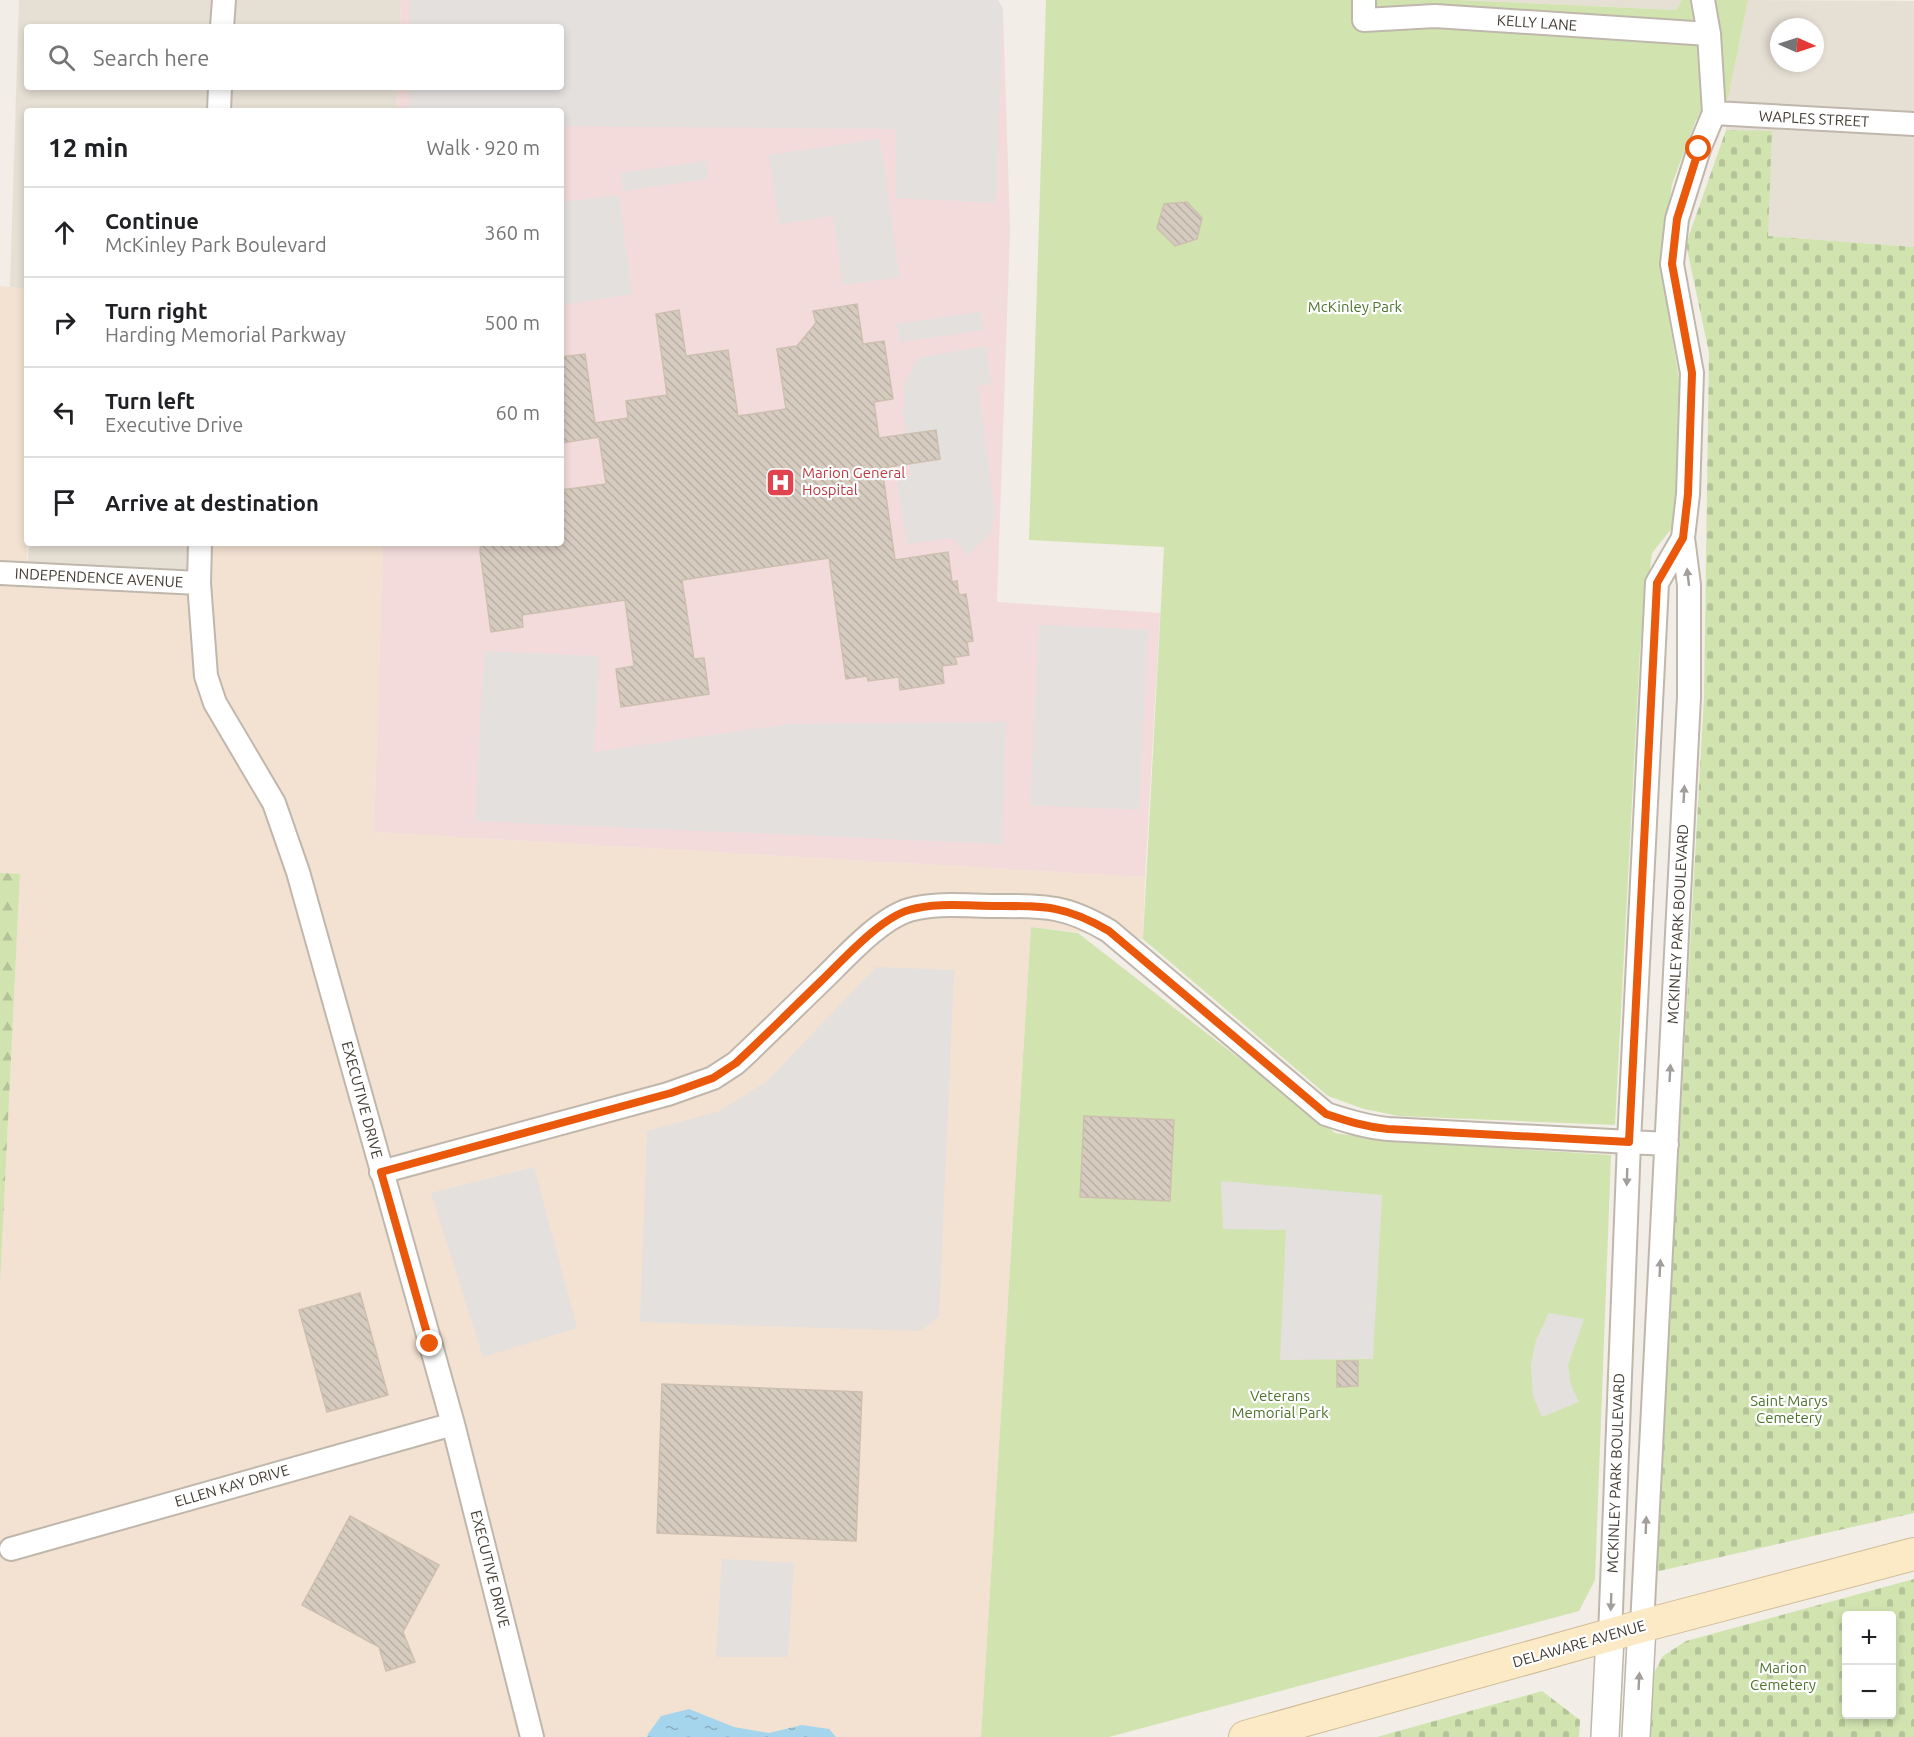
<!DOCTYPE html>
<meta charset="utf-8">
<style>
:root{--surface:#fff;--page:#f2f2f2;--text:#202124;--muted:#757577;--line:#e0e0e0}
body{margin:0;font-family:Ubuntu,sans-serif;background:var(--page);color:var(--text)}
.controls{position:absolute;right:18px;bottom:18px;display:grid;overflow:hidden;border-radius:6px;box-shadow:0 3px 9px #0003}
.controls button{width:54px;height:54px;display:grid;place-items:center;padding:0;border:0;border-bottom:2px solid var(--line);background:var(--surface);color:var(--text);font:30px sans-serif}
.compass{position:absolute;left:1770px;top:18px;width:54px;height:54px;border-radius:50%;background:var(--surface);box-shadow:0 3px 9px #0003;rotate:93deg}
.stop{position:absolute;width:18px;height:18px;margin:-14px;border:4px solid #ea580c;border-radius:50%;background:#fff}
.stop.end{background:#ea580c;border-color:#fff;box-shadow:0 2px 6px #0008}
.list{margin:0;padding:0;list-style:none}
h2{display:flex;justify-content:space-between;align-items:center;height:78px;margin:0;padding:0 24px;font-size:26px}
h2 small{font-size:20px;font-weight:400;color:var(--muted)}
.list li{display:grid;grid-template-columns:39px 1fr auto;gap:18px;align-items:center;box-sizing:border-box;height:90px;padding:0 24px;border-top:2px solid var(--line)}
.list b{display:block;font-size:22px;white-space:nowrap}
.list p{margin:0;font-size:20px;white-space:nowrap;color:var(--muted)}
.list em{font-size:20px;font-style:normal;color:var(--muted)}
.icon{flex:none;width:33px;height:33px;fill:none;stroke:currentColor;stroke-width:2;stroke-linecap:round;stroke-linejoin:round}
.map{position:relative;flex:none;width:1914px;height:1737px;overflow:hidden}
.search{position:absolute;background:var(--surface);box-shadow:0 3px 9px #0003;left:24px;top:24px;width:540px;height:66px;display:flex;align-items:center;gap:15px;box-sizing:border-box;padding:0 21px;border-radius:6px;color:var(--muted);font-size:22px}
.panel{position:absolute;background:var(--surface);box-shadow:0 3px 9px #0003;left:24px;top:108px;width:540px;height:438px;border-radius:6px}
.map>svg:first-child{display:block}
</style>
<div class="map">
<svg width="1914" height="1737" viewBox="0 0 1914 1737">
<defs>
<pattern id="forest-firs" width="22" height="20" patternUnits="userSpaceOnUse" patternTransform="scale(1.5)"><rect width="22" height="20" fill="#d1e4b0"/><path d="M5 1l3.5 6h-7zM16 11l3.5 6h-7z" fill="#b5c498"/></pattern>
<pattern id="cemetery-stones" width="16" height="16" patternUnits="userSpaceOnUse" patternTransform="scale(1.5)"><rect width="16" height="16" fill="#d1e4b0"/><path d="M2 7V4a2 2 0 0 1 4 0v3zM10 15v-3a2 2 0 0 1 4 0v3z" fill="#b5c498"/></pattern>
<pattern id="water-ripples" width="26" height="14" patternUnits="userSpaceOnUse" patternTransform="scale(1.5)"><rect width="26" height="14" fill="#a5d5ec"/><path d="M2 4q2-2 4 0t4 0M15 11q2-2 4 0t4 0" fill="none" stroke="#88aec0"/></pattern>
<pattern id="building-back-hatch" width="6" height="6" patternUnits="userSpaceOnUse" patternTransform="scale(1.5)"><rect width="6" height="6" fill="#d6cbbf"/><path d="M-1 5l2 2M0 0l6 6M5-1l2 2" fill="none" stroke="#b9afa5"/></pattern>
</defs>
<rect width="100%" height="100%" fill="#f2ede6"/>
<path fill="#e6dfd4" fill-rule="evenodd" d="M19,0h382l-1,27h-373v60h371l-1,24h-370v178l-17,-2z
M1458,0h224l-6,10z
M1748,0l166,1v246l-147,-11 5,-104 -46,-2 2,-31zM1779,27h36v36h-36z
M29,543h174l-2,35 -174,-5z"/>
<path fill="#f3e2d2" d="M0,286l27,3v283l174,6 2,-35h180l-9,289 771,45 -2,62 -112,-12 -50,810h-981v-451l20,-411 -20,-2z"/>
<path fill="#f2dbda" d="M401,0h597l5,9 7,221 -13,372 163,11 -15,264 -771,-45 9,-289h178v-432h-164l1,-24h163v-60h-161z"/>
<path fill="url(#forest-firs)" d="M0,873l20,1 -20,412z"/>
<path fill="url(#cemetery-stones)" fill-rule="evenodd" d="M1726,130l46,1 -4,105 146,11v1266l-259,59 49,-875 5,-344 -23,-109z
M1914,1579v158h-266l3,-59 12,-22 23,-15zM1846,1616h46v98h-46z
M1542,1691l38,29 -1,17h-202z"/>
<path fill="#d1e4b0" d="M1046,0h412l218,10 6,-10h66l-20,99 -32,21 -24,64 -11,86 18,109v97l-7,52 -20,25 -12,96 -25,476 -216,-9 -35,-7 -36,-13 -185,-157 21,-392 -135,-7z
M1031,927l47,6 257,200 54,8 222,14 -16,425 -16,31 -470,126h-128z"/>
<path fill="#e3e0de" d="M410,0h588l5,9 -7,194 -100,-5v-69l-335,-3v-15h-152v-24h152v-60h-152z
M880,139l20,138 -57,8 -10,-69 -54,8 -10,-69z
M706,161l2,18 -85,12 -2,-18z
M619,195l13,99 -71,11v-103z
M981,312l3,18 -84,12 -3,-18z
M986,346l5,37 -13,3 17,127 -5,21 -23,21 -15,-17 -45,6 -11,-66 15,-2 -1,-12 30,-5 -5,-29 -29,4 -3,-20 2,-31 13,-25z
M1039,625l109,5 -9,180 -109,-5z
M484,651l115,5 -5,96 195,-28 217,-2 -4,122 -527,-23z
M876,967l78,3 -15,347 -19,14 -280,-9 7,-191 73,-20 46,-29z
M534,1167l43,161 -94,29 -52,-164z
M1221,1181l161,14 -9,164 -93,1 6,-130 -63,-1z
M1549,1313l35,6 -16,46 3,20 8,17 -37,15 -9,-21 -2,-31 5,-25z
M722,1559l72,4 -6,94h-72z"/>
<path fill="url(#water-ripples)" d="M689,1709l45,18 35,6 33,-8 27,4 7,8h-189l1,-3 13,-18z"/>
<path fill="url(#building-back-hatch)" stroke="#cdbfaf" stroke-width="1.5" d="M1187,202l15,16 -5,21 -22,7 -18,-18 7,-24z
M857,304l6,40 21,-3 9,58 -19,3 5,36 57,-8 4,29 -58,9 13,92 53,-8 4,30 5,-1 2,14 7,-1 7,47 -6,1 2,13 -14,2 2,7 -15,2 2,17 -44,7 -1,-13 -31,4 -1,-5 -21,3 -17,-121 -147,22 12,79 10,-1 5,36 -88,13 -5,-38 18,-3 -9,-66 -103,15 1,12 -32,5 -11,-80 1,-9h80v-53l45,-6 -7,-47 -38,6v-86l24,-3 10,69 33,-5 -2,-17 41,-6 -11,-81 23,-4 7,46 42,-6 10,66 48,-7 -9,-60 20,-3 19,-23 -3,-12z
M1084,1116l90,4 -4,81 -90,-4z
M360,1293l28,102 -61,17 -28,-102z
M1337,1361h21v25l-21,1z
M662,1384l200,8 -6,149 -199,-8z
M350,1516l89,49 -36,67 12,30 -29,9 -7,-24 -77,-42z"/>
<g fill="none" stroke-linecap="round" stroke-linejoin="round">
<defs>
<path id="minor" d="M1364,0v20l71,-4 274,18
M222,27l2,-27
M219,111l1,-24
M1714,113l200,11
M200,543l-1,40 7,93 9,27 59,100 24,69 155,552 79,313
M0,573l199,10
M381,1172l287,-78 45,-16 23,-15c29,-27 57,-55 85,-82 23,-22 58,-62 88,-71 27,-8 59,-4 87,-4 49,0 69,-1 113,25l217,183c21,7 40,13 62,15l279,15
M11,1549l442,-125
M1642,1626l47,-929v-112l-6,-47 5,-44 4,-121 -20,-109 5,-45 22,-70 15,-36 -5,-79 -6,-34
M1610,1636l19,-494 28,-559 26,-45"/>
<path id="tertiary" d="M1605,1737l5,-101
M1636,1737l6,-111"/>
<path id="secondary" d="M1245,1737l397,-111 272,-72"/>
</defs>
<use href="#minor" stroke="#c0b7ac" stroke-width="26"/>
<use href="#tertiary" stroke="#c0b7ac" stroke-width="30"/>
<use href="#secondary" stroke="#d0bc97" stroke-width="34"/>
<use href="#minor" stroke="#fff" stroke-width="22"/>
<use href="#tertiary" stroke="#fff" stroke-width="27"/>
<use href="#secondary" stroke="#fceac6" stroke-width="32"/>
</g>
<defs><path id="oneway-solid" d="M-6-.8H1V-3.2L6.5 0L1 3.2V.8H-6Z" transform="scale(1.5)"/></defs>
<g fill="#a29e9a">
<use href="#oneway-solid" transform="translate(1688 577) rotate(-97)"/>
<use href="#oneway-solid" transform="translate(1684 794) rotate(-87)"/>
<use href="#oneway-solid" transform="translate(1670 1073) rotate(-87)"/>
<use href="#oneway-solid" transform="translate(1627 1177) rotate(92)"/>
<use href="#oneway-solid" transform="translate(1660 1268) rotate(-87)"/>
<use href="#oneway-solid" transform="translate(1646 1525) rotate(-88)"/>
<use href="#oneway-solid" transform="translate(1611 1602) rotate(92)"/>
<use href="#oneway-solid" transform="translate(1639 1681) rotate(-87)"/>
</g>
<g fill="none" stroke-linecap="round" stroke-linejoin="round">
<path stroke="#ea580c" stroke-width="8" d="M430,1344l-49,-172 290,-79 42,-15 23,-15c29,-27 57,-55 85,-82 23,-22 58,-62 88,-71 27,-8 59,-4 87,-4 48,0 69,-1 113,25l217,183c21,7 40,13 62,15l241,13 28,-559 26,-45 5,-44 4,-121 -20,-109 5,-45 22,-70"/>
</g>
<defs>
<symbol id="hospital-square" viewBox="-11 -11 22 22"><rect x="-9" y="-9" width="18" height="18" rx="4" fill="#e0444e" stroke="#fff"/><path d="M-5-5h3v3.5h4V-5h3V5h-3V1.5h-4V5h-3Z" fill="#fff"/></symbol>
</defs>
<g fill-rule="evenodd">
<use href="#hospital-square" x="764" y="466" width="33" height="33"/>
</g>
<g text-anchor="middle" stroke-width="4.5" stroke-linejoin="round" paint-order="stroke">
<g font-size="15" fill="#443d35" stroke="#fff">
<text transform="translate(1537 23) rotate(4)" y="5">KELLY LANE</text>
<text transform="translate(1814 119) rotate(3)" y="5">WAPLES STREET</text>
<text transform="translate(99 578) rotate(3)" y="5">INDEPENDENCE AVENUE</text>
<text transform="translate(1678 924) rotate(-87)" y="5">MCKINLEY PARK BOULEVARD</text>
<text transform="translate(362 1100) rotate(75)" y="5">EXECUTIVE DRIVE</text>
<text transform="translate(1616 1473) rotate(-88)" y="5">MCKINLEY PARK BOULEVARD</text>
<text transform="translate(232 1486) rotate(-16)" y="5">ELLEN KAY DRIVE</text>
<text transform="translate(490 1569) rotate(76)" y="5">EXECUTIVE DRIVE</text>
<text transform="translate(1579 1644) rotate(-16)" y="5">DELAWARE AVENUE</text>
</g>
<g font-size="15" fill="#4d732c" stroke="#fff">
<text x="1355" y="312">McKinley Park</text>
<text x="1280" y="1401">Veterans<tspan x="1280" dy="17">Memorial Park</tspan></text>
<text x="1789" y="1406">Saint Marys<tspan x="1789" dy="17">Cemetery</tspan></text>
<text x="1783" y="1673">Marion<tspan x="1783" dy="17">Cemetery</tspan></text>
</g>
<g font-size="15" fill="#be3a42" stroke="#fff" text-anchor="start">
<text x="802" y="478">Marion General<tspan x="802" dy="17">Hospital</tspan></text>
</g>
</g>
</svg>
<div class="controls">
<button>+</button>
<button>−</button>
</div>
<svg class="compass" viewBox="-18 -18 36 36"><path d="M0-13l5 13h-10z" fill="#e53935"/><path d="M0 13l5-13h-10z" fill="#757577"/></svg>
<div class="stop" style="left:1699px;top:149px"></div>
<div class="stop end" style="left:430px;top:1344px"></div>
<div class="search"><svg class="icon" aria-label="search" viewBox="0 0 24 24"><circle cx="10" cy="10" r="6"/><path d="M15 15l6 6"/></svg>Search here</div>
<section class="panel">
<h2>12 min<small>Walk · 920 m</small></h2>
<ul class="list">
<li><svg class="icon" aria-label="ahead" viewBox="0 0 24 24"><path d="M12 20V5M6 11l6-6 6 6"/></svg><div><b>Continue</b><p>McKinley Park Boulevard</p></div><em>360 m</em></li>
<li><svg class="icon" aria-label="right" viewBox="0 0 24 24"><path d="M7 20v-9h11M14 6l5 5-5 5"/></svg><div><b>Turn right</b><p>Harding Memorial Parkway</p></div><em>500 m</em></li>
<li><svg class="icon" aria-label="left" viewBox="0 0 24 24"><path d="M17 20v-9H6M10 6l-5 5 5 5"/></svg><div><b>Turn left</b><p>Executive Drive</p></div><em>60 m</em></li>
<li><svg class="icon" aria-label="arrive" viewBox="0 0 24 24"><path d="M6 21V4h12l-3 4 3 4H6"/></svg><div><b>Arrive at destination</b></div></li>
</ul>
</section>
</div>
